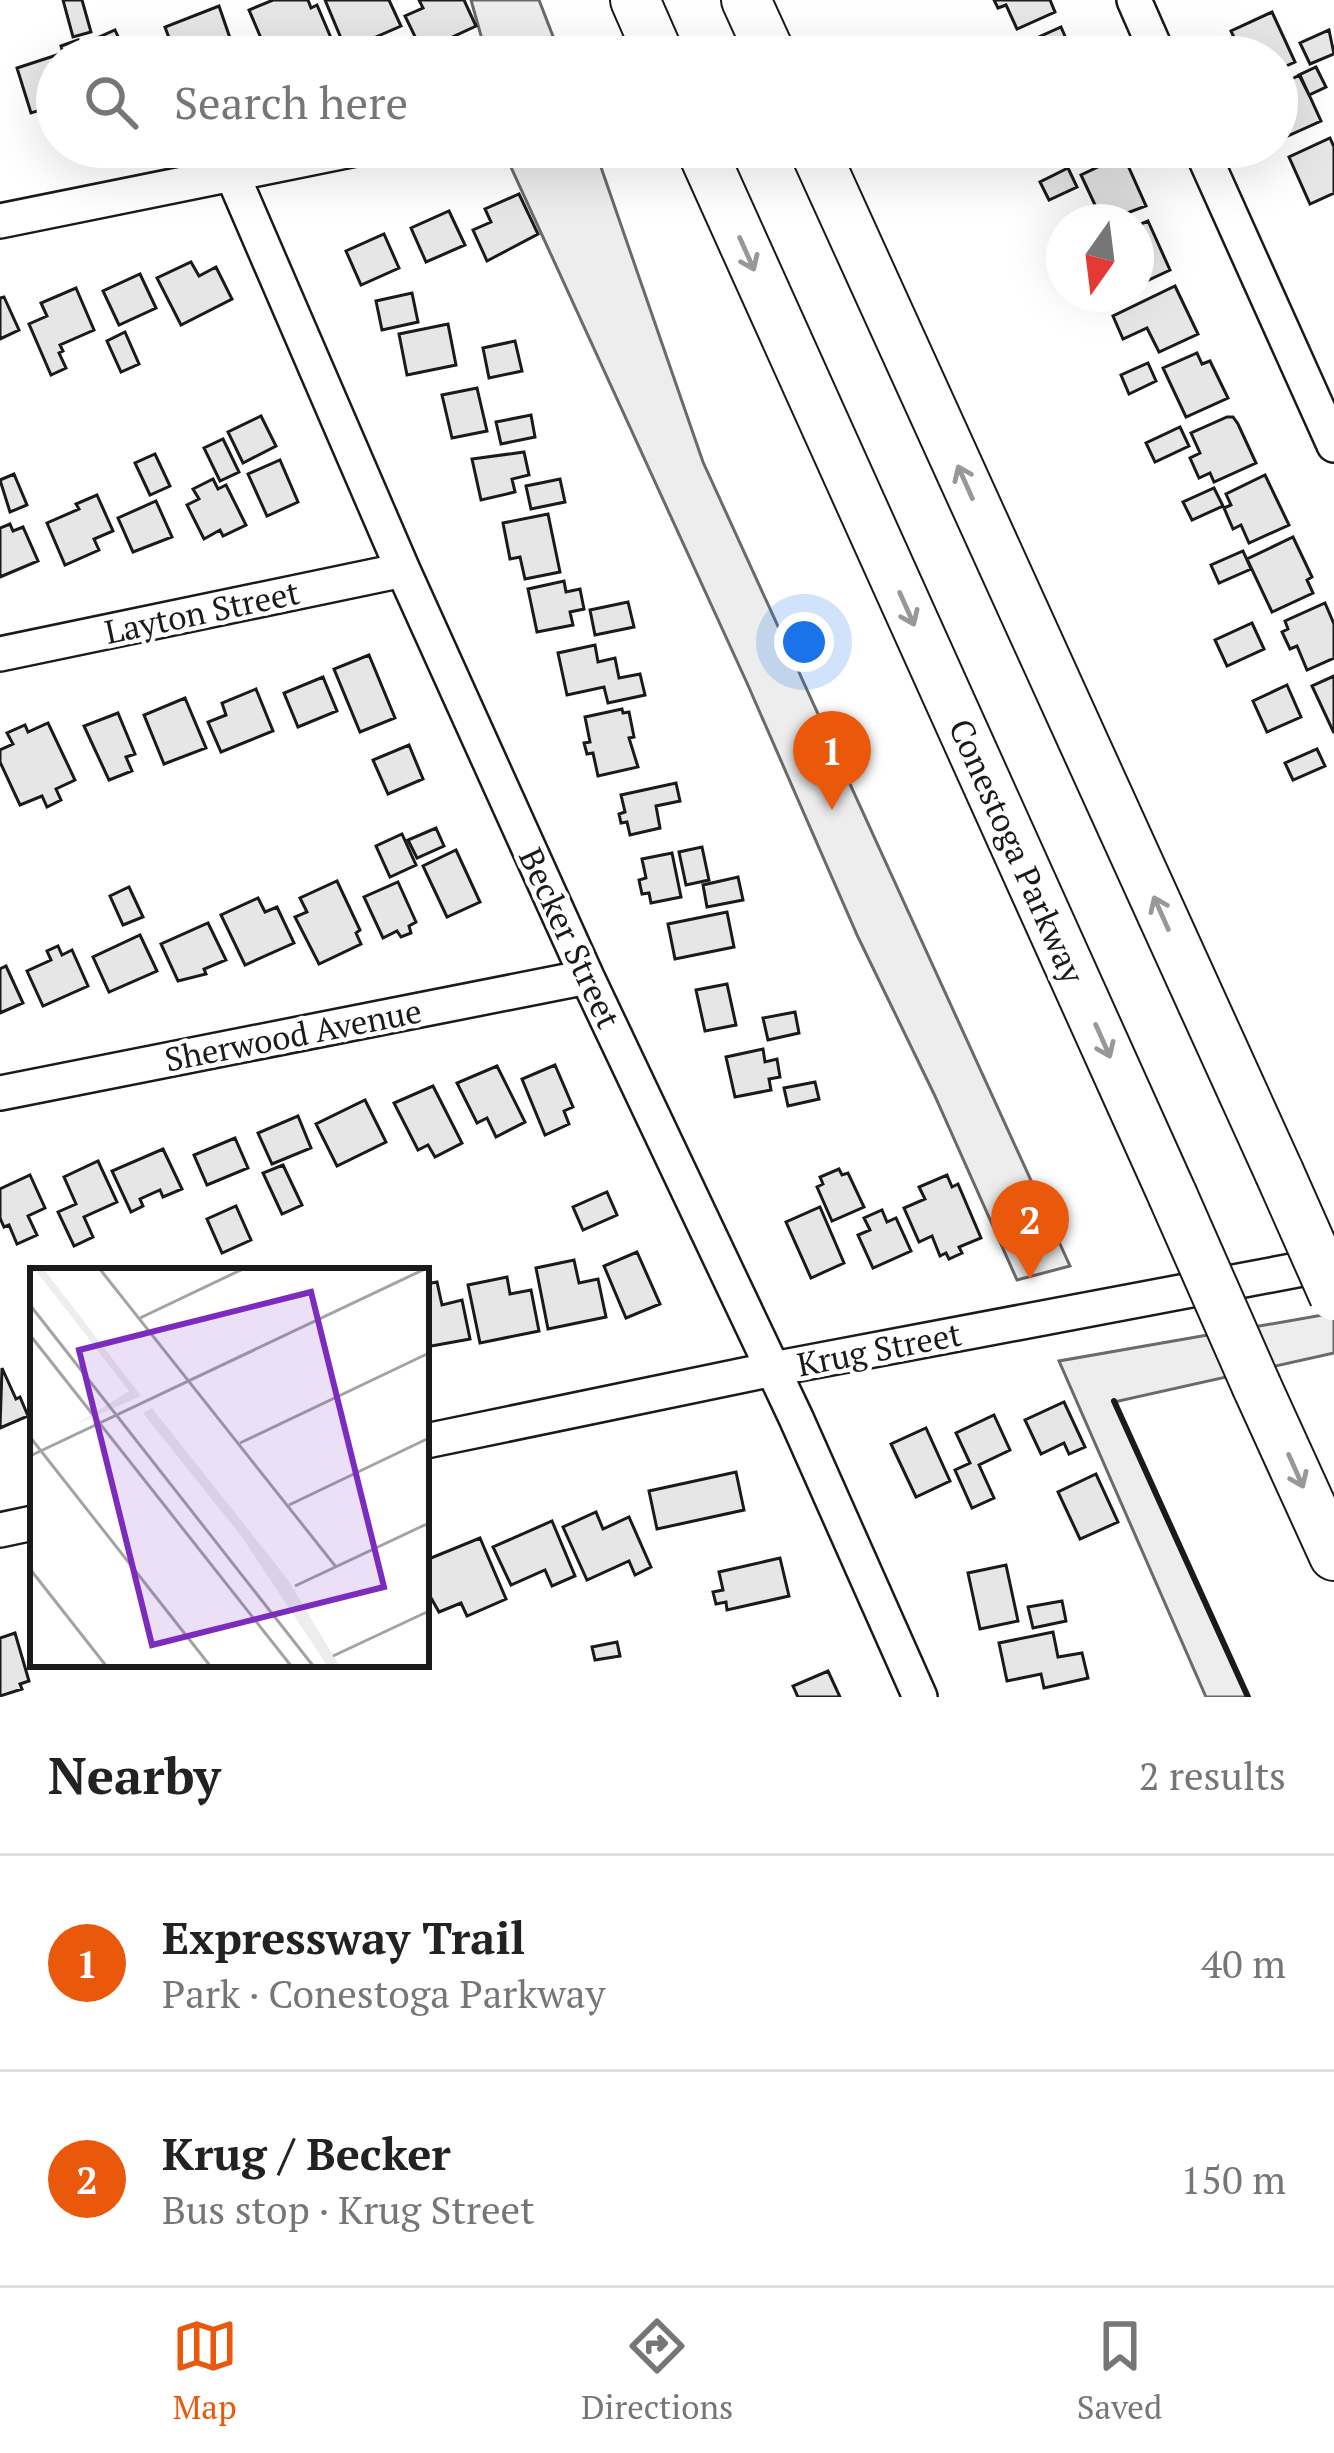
<!DOCTYPE html>
<meta charset="utf-8">
<style>
:root{--surface:#fff;--page:#f2f2f2;--text:#222;--muted:#767676;--line:#e0e0e0;--accent:#ea580c}
body{margin:0;font-family:"PT Serif",serif;background:var(--page);color:var(--text)}
.compass{position:absolute;left:1046px;top:204px;width:108px;height:108px;border-radius:50%;background:var(--surface);box-shadow:0 12px 48px #0002;rotate:194deg}
.you{position:absolute;left:804px;top:642px;width:42px;height:42px;margin:-30px;border:9px solid #fff;border-radius:50%;background:#1a73e8;box-shadow:0 0 0 18px #1a73e833}
.badge{display:grid;place-items:center;width:78px;height:78px;border-radius:50%;background:var(--accent);color:#fff;font-size:39px;font-weight:700}
.pin{position:absolute;translate:-50% -99px;filter:drop-shadow(0 3px 6px #0008)}
.pin::after{content:'';position:absolute;top:63px;width:42px;height:36px;background:inherit;clip-path:polygon(0 0,100% 0,50% 100%)}
.list{margin:0;padding:0;list-style:none}
h2{display:flex;justify-content:space-between;align-items:center;height:156px;margin:0;padding:0 48px;font-size:51px}
h2 small{font-size:39px;font-weight:400;color:var(--muted)}
.list li{display:grid;grid-template-columns:78px 1fr auto;gap:36px;align-items:center;box-sizing:border-box;height:216px;padding:0 48px;border-top:3px solid var(--line)}
.list b{display:block;font-size:45px;white-space:nowrap}
.list p{margin:0;font-size:39px;white-space:nowrap;color:var(--muted)}
.list em{font-size:39px;font-style:normal;color:var(--muted)}
.icon{flex:none;width:66px;height:66px;fill:none;stroke:currentColor;stroke-width:2;stroke-linecap:round;stroke-linejoin:round}
.map{position:relative;flex:none;width:1334px;height:1697px;overflow:hidden}
.search{position:absolute;background:var(--surface);box-shadow:0 12px 48px #0002;left:36px;right:36px;top:36px;height:132px;display:flex;align-items:center;gap:30px;box-sizing:border-box;padding:0 42px;border-radius:66px;color:var(--muted);font-size:45px}
.sheet{height:588px;background:var(--surface)}
nav{display:flex;justify-content:space-around;align-items:center;box-sizing:border-box;height:168px;border-top:3px solid var(--line);background:var(--surface);font-size:33px;color:var(--muted)}
nav a{display:grid;justify-items:center;gap:6px}
nav .on{color:var(--accent)}
.map>svg:first-child{display:block}
</style>
<div class="map">
<svg width="1334" height="1697" viewBox="0 0 1334 1697">
<rect width="100%" height="100%" fill="#fff"/>
<path fill="#ededed" stroke="#6a6a6a" stroke-width="3" d="M471,0h68l22,57h-74z
M506,147h88l109,315 367,804 -53,14 -83,-186 -76,-157 -111,-254 -237,-518z
M1334,1313v40l-220,49 134,295h-42l-147,-336z"/>
<path fill="#e6e6e6" stroke="#1a1a1a" stroke-width="3" d="M63,0h19l9,32 -18,5z
M273,0h35l3,8 6,-3 17,40 -28,12h-37l-20,-47z
M325,0h64l12,26 -55,24z
M419,0h45l12,26 -54,25 -17,-35 18,-8z
M994,0h56l5,12 -38,17 -11,-24 -8,3z
M219,6l12,35 -17,7 2,7 34,-12 5,14h-79l-11,-30z
M1272,12l23,50 -18,8v-13h-34l-12,-26z
M1061,27l13,30h-49l-6,-11z
M115,30l11,24 -20,3 -9,-19z
M1329,30l5,24 -24,10 -10,-21z
M78,40l5,17h-26v48l-26,8 -14,-45 46,-15 -2,-7z
M1316,67l10,20 -17,8 -10,-20z
M1300,75l21,46 -40,18 -4,-9v-44z
M1330,138l4,9v46l-24,11 -21,-47z
M1117,158l2,4 6,-3 21,47 -43,16 -22,-47z
M1068,168l9,19 -28,13 -9,-18z
M519,194l19,40 -51,27 -14,-31 18,-8 -6,-13z
M449,211l16,34 -39,17 -15,-34z
M1148,221l22,49 -34,16v-60z
M384,234l15,34 -38,17 -15,-34z
M191,262l8,14 17,-9 16,32 -51,26 -24,-47z
M140,274l16,34 -37,17 -16,-34z
M1175,286l23,48 -39,18 -12,-24 -24,11 -10,-23z
M76,288l18,42 -34,15 3,6 -4,2 7,15 -15,7 -22,-51 18,-8 -6,-13z
M412,293l6,29 -36,8 -6,-29z
M4,297l15,33 -19,9v-41z
M448,324l8,41 -49,10 -8,-41z
M125,332l14,32 -18,8 -14,-31z
M515,341l7,30 -33,7 -6,-30z
M1197,353l5,11 8,-3 18,37 -42,19 -23,-49z
M1148,363l8,18 -27,13 -8,-19z
M477,388l10,43 -35,7 -10,-43z
M531,415l4,22 -34,7 -5,-22z
M261,416l15,30 -33,17 -15,-31z
M1227,417h6l5,7 18,39 -42,19 -4,-9 -11,5 -9,-20 10,-5 -9,-20z
M1180,427l9,19 -34,16 -9,-19z
M223,439l16,33 -19,9 -16,-33z
M524,452l5,23 -17,4 3,13 -34,8 -9,-41z
M155,454l15,32 -20,9 -15,-32z
M280,460l18,42 -31,14 -19,-42z
M14,474l13,31 -17,7 -10,-32z
M1265,475l24,50 -40,18 -8,-18 -8,4 -9,-21 7,-3 -5,-11z
M213,479l5,10 8,-4 20,40 -23,11 -3,-6 -16,9 -17,-34 12,-6 -6,-10z
M560,479l5,23 -34,7 -5,-23z
M1214,488l9,18 -31,14 -9,-18z
M97,495l16,36 -19,8 5,11 -34,15 -18,-42 32,-14 -3,-5z
M156,501l16,36 -39,15 -15,-34z
M548,514l12,58 -35,7 -5,-22 -10,2 -7,-36z
M10,524l3,7 10,-4 15,34 -38,16v-49z
M1293,537l19,40 -5,3 6,13 -41,19 -25,-53z
M1243,551l8,18 -32,14 -8,-18z
M564,581l2,11 14,-3 4,20 -14,3 3,13 -36,7 -9,-43z
M628,602l6,25 -39,8 -5,-25z
M1325,603l9,21v34l-27,12 -10,-24 -7,3 -8,-17 6,-3 -3,-8z
M1252,623l12,26 -37,17 -12,-26z
M595,645l3,17 17,-4 4,20 21,-4 5,21 -37,8 -4,-16 -37,8 -9,-42z
M369,655l26,63 -35,14 -26,-63z
M1334,676v57l-22,-47z
M323,677l14,34 -39,16 -14,-34z
M1287,685l14,32 -34,15 -14,-31z
M256,689l17,42 -52,21 -13,-30 18,-7 -4,-12z
M185,698l21,50 -42,16 -20,-49z
M622,709l1,4 6,-1 5,25 -5,1 9,29 -40,9 -5,-23 -6,1 -3,-11 6,-1 -5,-25z
M118,713l17,41 -9,3 6,14 -23,9 -25,-54z
M48,723l27,57 -19,9 5,11 -14,7 -5,-11 -22,9 -20,-43v-12l13,-6 -6,-11 18,-8 3,7z
M409,745l14,34 -35,15 -15,-34z
M1317,749l8,17 -32,14 -8,-17z
M676,783l4,18 -24,5 4,22 -30,7 -3,-13 -6,1 -2,-9 6,-2 -4,-17z
M436,828l8,18 -27,12 -9,-18z
M402,834l14,31 -26,12 -14,-31z
M702,847l7,33 -23,5 -7,-33z
M456,850l24,52 -33,15 -24,-51z
M672,853l9,44 -30,6 -2,-10 -7,1 -3,-14 7,-2 -4,-19z
M738,877l5,23 -36,7 -4,-22z
M337,881l23,49 -4,3 5,11 -42,20 -24,-47 12,-5 -7,-14z
M398,882l18,40 -7,4 2,7 -10,4 -4,-6 -14,7 -19,-41z
M129,887l14,30 -20,8 -13,-29z
M258,898l7,14 12,-5 17,36 -49,22 -24,-50z
M727,912l7,35 -59,12 -7,-35z
M208,923l18,37 -22,9 2,5 -28,7 -17,-37z
M140,935l17,36 -48,21 -16,-35z
M58,946l4,9 10,-5 16,36 -45,20 -16,-35 24,-11 -4,-9z
M6,966l17,37 -23,10v-44z
M727,984l9,41 -31,6 -9,-41z
M795,1012l4,21 -31,7 -5,-22z
M763,1049l2,13 12,-3 3,18 -11,2 2,11 -36,7 -9,-40z
M555,1065l18,42 -9,4 5,13 -24,11 -23,-56z
M497,1066l28,56 -29,15 -9,-19 -10,5 -20,-40z
M815,1082l4,17 -31,7 -4,-18z
M433,1086l29,57 -27,14 -7,-12 -10,5 -24,-47z
M365,1100l21,42 -49,24 -21,-42z
M298,1116l13,32 -39,16 -14,-31z
M235,1138l13,30 -41,17 -13,-30z
M163,1149l19,40 -19,8 -3,-7 -20,9 3,7 -12,6 -19,-41z
M98,1161l19,41 -33,15 9,20 -19,9 -16,-34 18,-8 -12,-27z
M283,1165l19,40 -20,9 -19,-41z
M839,1169l3,6 6,-2 16,34 -32,14 -15,-34 6,-3 -3,-7z
M30,1175l15,33 -17,8 9,19 -20,9 -8,-19 -5,2 -4,-9v-29z
M947,1175l5,12 6,-3 23,54 -22,9 3,6 -13,6 -3,-6 -6,3 -8,-20 -13,6 -15,-34 21,-9 -6,-12z
M607,1192l10,23 -34,15 -10,-23z
M236,1206l15,34 -29,13 -15,-34z
M820,1207l24,56 -33,15 -25,-56z
M882,1210l5,12 9,-4 15,33 -38,17 -15,-33 12,-5 -6,-12z
M637,1252l23,52 -34,14 -22,-52z
M574,1260l5,23 19,-4 8,38 -58,12 -12,-61z
M507,1277l3,17 21,-4 8,41 -59,12 -12,-58z
M437,1282l5,23 20,-5 8,39 -44,8v-63z
M2,1368l14,31 4,-2 8,19 -28,12z
M1064,1402l21,45 -16,7 -5,-11 -23,11 -16,-34z
M994,1415l16,35 -31,15 15,33 -22,10 -17,-38 15,-7 -14,-30z
M926,1428l24,53 -34,16 -25,-53z
M736,1472l8,38 -87,19 -8,-38z
M1096,1474l22,48 -38,17 -22,-47z
M596,1512l7,17 26,-12 22,50 -16,8 -6,-14 -42,19 -24,-53z
M552,1521l23,55 -23,10 -7,-16 -34,15 -18,-38z
M480,1538l26,61 -39,17 -6,-13 -22,9 -13,-23v-29z
M780,1558l9,38 -62,14 -1,-8 -10,2 -3,-12 10,-2 -4,-18z
M1006,1565l12,56 -38,8 -12,-56z
M1062,1601l4,20 -33,7 -5,-21z
M1053,1632l5,25 24,-4 6,25 -44,10 -3,-14 -34,7 -8,-38z
M15,1633l14,48 -9,3 2,5 -22,7v-58z
M617,1642l3,14 -25,4 -3,-13z
M828,1671l12,26h-42l-5,-11z"/>
<g fill="none" stroke-linecap="round" stroke-linejoin="round">
<defs>
<path id="minor" d="M1134,0l25,57
M1200,147l134,298
M232,174l171,396 184,407 209,441 124,279
M0,221l366,-74
M0,654l403,-84
M0,1093l587,-116
M426,1441l347,-72 561,-106
M0,1530l33,-7"/>
<path id="highway" d="M635,0l25,57
M746,0l26,57
M700,147l472,1047
M813,147l466,1025
M1257,1387l77,169"/>
</defs>
<use href="#minor" stroke="#1a1a1a" stroke-width="38"/>
<use href="#highway" stroke="#1a1a1a" stroke-width="52"/>
<use href="#minor" stroke="#fff" stroke-width="33"/>
<use href="#highway" stroke="#fff" stroke-width="48"/>
<defs>
<path id="highway-bridge" d="M1279,1172l55,124
M1172,1194l85,193"/>
</defs>
<use href="#highway-bridge" stroke="#1a1a1a" stroke-width="52" stroke-linecap="butt"/>
<use href="#highway-bridge" stroke="#fff" stroke-width="48"/>
<path stroke="#1a1a1a" stroke-width="6" d="M1114,1401l134,296"/>
</g>
<defs><path id="oneway-shaft" d="M-6 0H5M1.5-3L5.5 0L1.5 3" fill="none" stroke-width="1.6" stroke-linecap="round" stroke-linejoin="round" transform="scale(3)"/></defs>
<g stroke="#989898">
<use href="#oneway-shaft" transform="translate(747 254) rotate(66)"/>
<use href="#oneway-shaft" transform="translate(965 482) rotate(-114)"/>
<use href="#oneway-shaft" transform="translate(907 609) rotate(66)"/>
<use href="#oneway-shaft" transform="translate(1161 913) rotate(-114)"/>
<use href="#oneway-shaft" transform="translate(1103 1041) rotate(66)"/>
<use href="#oneway-shaft" transform="translate(1296 1471) rotate(66)"/>
</g>
<g text-anchor="middle" stroke-width="9" stroke-linejoin="round" paint-order="stroke">
<g font-size="33" fill="#1a1a1a" stroke="#fff">
<text transform="translate(202 612) rotate(-12)" y="12">Layton Street</text>
<text transform="translate(1017 851) rotate(66)" y="12">Conestoga Parkway</text>
<text transform="translate(570 938) rotate(65)" y="12">Becker Street</text>
<text transform="translate(293 1035) rotate(-11)" y="12">Sherwood Avenue</text>
<text transform="translate(879 1349) rotate(-11)" y="12">Krug Street</text>
</g>
</g>
<g transform="translate(30 1268)">
<rect width="399" height="399" fill="#fff"/>
<path d="M4,0h9l98,128 -64,28 52,-33zM122,140l136,172 52,87h-12l-86,-130 -99,-124z" fill="#ededed"/>
<path fill="none" stroke="#a3a3a3" stroke-width="3" d="M69,0l237,299M0,37l284,362M110,50l105,-50M0,67l262,332M0,169l181,230M210,175l189,-90M0,188l397,-188M259,237l140,-67M0,301l77,98M265,318l134,-63M303,388l96,-45"/>
<path fill="#7b2cbf" fill-opacity="0.15" stroke="#7b2cbf" stroke-width="6" d="M281,24l73,295 -232,58 -73,-295z"/>
<rect width="399" height="399" fill="none" stroke="#1a1a1a" stroke-width="6"/>
</g>
</svg>
<svg class="compass" viewBox="-18 -18 36 36"><path d="M0-13l5 13h-10z" fill="#e53935"/><path d="M0 13l5-13h-10z" fill="#767676"/></svg>
<div class="you"></div>
<div class="pin badge" style="left:832px;top:810px">1</div>
<div class="pin badge" style="left:1030px;top:1279px">2</div>
<div class="search"><svg class="icon" aria-label="search" viewBox="0 0 24 24"><circle cx="10" cy="10" r="6"/><path d="M15 15l6 6"/></svg>Search here</div>
</div>
<section class="sheet">
<h2>Nearby<small>2 results</small></h2>
<ul class="list">
<li><span class="badge">1</span><div><b>Expressway Trail</b><p>Park · Conestoga Parkway</p></div><em>40 m</em></li>
<li><span class="badge">2</span><div><b>Krug / Becker</b><p>Bus stop · Krug Street</p></div><em>150 m</em></li>
</ul>
</section>
<nav>
<a class="on"><svg class="icon" aria-label="map" viewBox="0 0 24 24"><path d="M3 6l6-2 6 2 6-2v14l-6 2-6-2-6 2zM9 4v14M15 6v14"/></svg>Map</a>
<a><svg class="icon" aria-label="directions" viewBox="0 0 24 24"><path d="M12 3l9 9-9 9-9-9zM9 14v-3h6M13 9l2 2-2 2"/></svg>Directions</a>
<a><svg class="icon" aria-label="saved" viewBox="0 0 24 24"><path d="M7 4h10v16l-5-4-5 4z"/></svg>Saved</a>
</nav>
